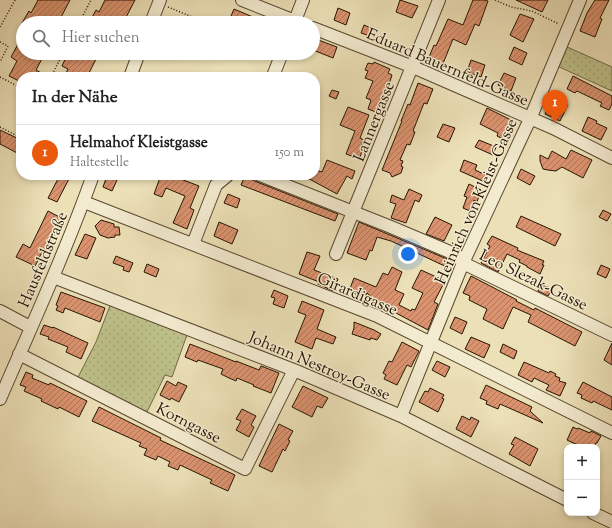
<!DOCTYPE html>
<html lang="de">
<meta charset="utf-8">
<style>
:root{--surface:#fff;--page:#f6f6f6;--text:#222;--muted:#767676;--line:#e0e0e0;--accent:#ea580c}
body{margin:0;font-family:"Sorts Mill Goudy",serif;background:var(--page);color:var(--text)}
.controls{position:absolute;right:12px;bottom:12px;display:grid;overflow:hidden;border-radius:8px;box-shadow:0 2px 6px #0003}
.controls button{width:36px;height:36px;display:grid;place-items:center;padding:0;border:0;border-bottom:1px solid var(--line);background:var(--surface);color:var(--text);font:20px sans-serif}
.you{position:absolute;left:408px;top:254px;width:14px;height:14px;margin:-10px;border:3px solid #fff;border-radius:50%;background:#1a73e8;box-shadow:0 0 0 6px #1a73e833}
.badge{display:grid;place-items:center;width:26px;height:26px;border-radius:50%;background:var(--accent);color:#fff;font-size:13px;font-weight:700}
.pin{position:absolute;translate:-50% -33px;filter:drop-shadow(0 1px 2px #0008)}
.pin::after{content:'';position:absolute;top:21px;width:14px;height:12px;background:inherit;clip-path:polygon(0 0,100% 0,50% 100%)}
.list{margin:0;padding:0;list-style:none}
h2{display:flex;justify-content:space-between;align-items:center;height:52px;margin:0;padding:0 16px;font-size:17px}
h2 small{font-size:13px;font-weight:400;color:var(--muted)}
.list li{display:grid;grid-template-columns:26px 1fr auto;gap:12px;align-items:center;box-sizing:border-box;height:56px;padding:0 16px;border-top:1px solid var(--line)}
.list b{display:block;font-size:15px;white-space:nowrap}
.list p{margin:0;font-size:13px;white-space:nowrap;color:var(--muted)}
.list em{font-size:13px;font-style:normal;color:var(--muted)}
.icon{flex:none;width:22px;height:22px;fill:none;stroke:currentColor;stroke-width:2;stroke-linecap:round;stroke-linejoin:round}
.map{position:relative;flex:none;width:612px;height:528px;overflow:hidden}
.search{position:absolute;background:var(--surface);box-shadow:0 2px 6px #0003;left:16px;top:16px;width:304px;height:44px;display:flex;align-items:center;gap:10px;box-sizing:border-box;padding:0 14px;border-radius:22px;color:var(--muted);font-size:15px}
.panel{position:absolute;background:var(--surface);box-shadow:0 2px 6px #0003;left:16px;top:72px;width:304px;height:108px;border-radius:16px}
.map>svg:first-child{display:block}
</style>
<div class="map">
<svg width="612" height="528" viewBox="0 0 612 528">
<defs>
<pattern id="green-dots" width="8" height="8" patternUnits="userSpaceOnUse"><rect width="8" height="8" fill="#bec18a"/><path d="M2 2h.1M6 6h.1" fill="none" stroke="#a3a575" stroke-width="1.8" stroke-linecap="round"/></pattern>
<pattern id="building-hatch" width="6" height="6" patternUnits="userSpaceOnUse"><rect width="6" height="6" fill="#db936f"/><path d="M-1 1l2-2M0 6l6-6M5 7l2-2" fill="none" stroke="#b17759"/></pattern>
</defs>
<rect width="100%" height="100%" fill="#ece0b7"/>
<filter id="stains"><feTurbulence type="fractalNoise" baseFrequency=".005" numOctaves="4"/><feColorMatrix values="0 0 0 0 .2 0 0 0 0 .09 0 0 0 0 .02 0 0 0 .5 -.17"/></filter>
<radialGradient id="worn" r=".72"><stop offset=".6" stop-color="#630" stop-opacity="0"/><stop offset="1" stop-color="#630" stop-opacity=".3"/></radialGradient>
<path fill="url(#green-dots)" stroke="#726a46" d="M565,46l47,21v24l-57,-26z
M111,303l77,29 -16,45 -7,-2 -19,39 -69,-35 19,-37z"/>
<path fill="url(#building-hatch)" stroke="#261401" d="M38,0h32l-12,23h-36l7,-12 2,2z
M105,0h30l-12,23h-34l7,-13 3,2z
M400,0l18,6 -6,12 -16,-6z
M473,0h11l4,1 -9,25 -4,-2 -9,21 -13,-6 -11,27 -7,-3 1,-3 -7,-3 5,-12 2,1 12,-27 15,6z
M516,0h32l-6,12z
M595,0h14l-9,18 2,1 -7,18 -15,-6 7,-18z
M338,8l12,5 -4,12 -12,-5z
M234,9l33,14h-39z
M520,14l14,5 -11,23 -13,-7z
M364,25l9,4 -3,7 -9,-3z
M23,35v18h22l-9,17 12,7h-27v5l-12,-6 8,-15 -6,-4z
M313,38l24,9 -4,11 -20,-8z
M514,47l13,6 -5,12 -13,-6z
M68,53h31l-12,24h-23l4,-8 -6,-3z
M471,60l14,5 -4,12 -14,-5z
M374,62l16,7 -2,4 4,2 -6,19 3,1 -8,19 -13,-5 3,-9 -5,-2 7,-17 -8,-3 3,-7 -3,-1 3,-7 5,1z
M504,73l12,5 -5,13 -13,-6z
M573,76l39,20v8l-3,6 -9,-4 2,-3 -25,-12 -2,2 -8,-4z
M418,83l15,6 -6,15 -3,-1 -11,28 2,1 -5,13 -3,-1 -7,16 3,1 -2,5 2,1 -2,6 -9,4 -2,-4 -8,-3 20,-49h-1l7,-17 2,1z
M332,90l7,2 -3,7 -7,-3z
M554,93l7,4 -2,4 9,4 -8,16 -15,-7z
M348,107l21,8 -9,23 4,2 -3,7 2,1 -3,9 -2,-1 -1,2 -11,-4 9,-23 -15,-6z
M487,108l26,13 -8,19 -8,-4 1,-3 -18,-9z
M588,117l9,4 -1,2 11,5 -6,12 -19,-9z
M443,124l12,4 -6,14 -12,-5z
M0,130l21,10v15l-21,-11z
M479,140l17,7 -3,8 -18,-8z
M571,150l21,10 -9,18 -21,-11 -6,4 -8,-1 -5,-1 -3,-8v-6l8,4 4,-8 14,8z
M327,160l28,11 -3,8 -5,-3 -10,18 -35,-19h13v-5l7,2z
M464,160l13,5 -2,5 13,6 -3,6 -25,-11z
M521,169l14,7 -5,9 -13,-7z
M60,175h11l-14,27 -9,-4z
M161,175h9l29,11 -9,22 4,2 -7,19 -14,-6 12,-27 -19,-8 -4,9 -8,-3z
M107,176l10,4 -5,11 -9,-4z
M245,176l12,6 81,32 -3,7 -94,-36z
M469,184l12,6 -4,12 -3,-2 -4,11 -7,-3 4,-11 -3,-1z
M409,189l13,6 -3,7 -4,-2 -9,23 -15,-5 5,-14 -6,-2 2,-7 12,5z
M228,194l12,5 -3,9 -13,-5z
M603,210l8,4 -4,7 -8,-4z
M48,211l15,8 -20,36 -2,-1 -6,12 -19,-9 7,-13 7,4z
M521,216l40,18 -6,12 -39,-19z
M435,217l17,8 -8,16 -18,-7z
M101,220l13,4v3h5l1,8h-5v2l-7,1 -8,-3 -5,-9z
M219,222l19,8 -6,14 -18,-8z
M359,222l93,39 -3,7 -58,-27 -14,-4 -5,14 -2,-1 -4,10 -19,-7z
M85,234l11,4 -9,21 -12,-4z
M492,236l26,12 -1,2 27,11 -2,4h2l-4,9 -13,-7v-1l-8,-4 1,-2 -13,-6 -9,18 -17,-9 9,-17 -3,-2z
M307,252l13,4 -6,14 24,9 -5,12 -15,-7 1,-2 -20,-8z
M116,256l17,7 -4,9 -6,-2 1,-3 -11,-4z
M147,264l12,5 -3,8 -12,-5z
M601,265l9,4 -4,9 -9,-4z
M392,267l10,5 -7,18 9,4 -5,11 12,6 1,-2 3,1 8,-17 -11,-5 9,-18 24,11 -11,21 4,2 -10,26 -49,-26 -12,-11 -2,5 -16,-7 5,-13 22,9 7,-14 5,2z
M471,276l46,24 -1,1 18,9 1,-2 47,24 -7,14 -47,-24 3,-7 -18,-8 -10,22 -20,-10 4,-10 -18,-9 1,-4 -7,-3z
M540,284l12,5 -4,7 -10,-5z
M274,290l14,6 -4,12 -11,-4 2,-6 -4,-1z
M61,292l44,16 -5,14 -35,-14 -2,5 -7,-3 2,-4 -2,-1z
M302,301l22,9 -7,19 19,8 -3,7 -17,-6 -4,11 -17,-7 11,-27 -8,-3z
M455,317l12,5 -5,12 -12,-6z
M354,322l20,8 7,4 -4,6 -6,-2 -1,2 -18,-6 2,-6z
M44,325l9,3v-1l35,16 -7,16 -15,-7 2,-5 -20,-8 1,-2 -9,-3z
M471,337l19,8 -6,13 -19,-9z
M402,342l17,9 -8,16 -4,-2 -10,20 -13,-6 2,-4 -3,-2 6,-12 3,1z
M612,343v22l-8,-5z
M190,344l46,18v-1l23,9 2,-4 18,7 -8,20 -18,-7 1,-1 -17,-7 -1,3 -7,-3 -8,-4 2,-5 -25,-9 -1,2 -12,-5z
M503,344l14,7 -3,8 -14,-7z
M437,361l13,6 -5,10 -13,-7z
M524,362l25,11 1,-2 6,3 -1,2 5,2 -1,3 7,2 -6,13 -14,-6 3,-5 -15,-7 -2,4 -14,-7z
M26,372l7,3 -1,3 17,7 1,-2 37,18 -8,16 -20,-10 -1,2 -17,-8 1,-2 -18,-8 2,-4 -6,-2z
M167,381l9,5 2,-4 9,4 -8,16 -8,-4 -1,2 -10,-5z
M583,382l29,15v13l-19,-9 -1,2 -11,-5 1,-3 -5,-2z
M486,385l46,22 -2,4 13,12 -43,-19 -2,5 -12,-5 1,-3 -7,-3z
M303,386l25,12 -6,10 -5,-2 -5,11 -20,-10z
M430,388l14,7 -2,3 2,1 -6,13 -19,-10 6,-11 3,1z
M99,407l62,31 -1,2 75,35 -7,16 -18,-8 2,-3 -32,-15 -2,5 -10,-4 2,-4 -12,-6 -2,4 -12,-5 3,-6 -8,-3 2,-3 -49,-22z
M242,409l14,7 -5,9 3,2 -5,10 -13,-7 5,-9 -5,-2z
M462,416l8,4 1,-3 8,4 -8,16 -15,-8z
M279,424l14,7 -5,9 2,1 -5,10 -2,-2 -11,23 -13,-6z
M573,427l4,2 1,-1 12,5 1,-2 10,5 -4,7h-1l-2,4 -6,-3 -1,3h-5l-15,-7z
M515,437l23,12 -8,17 -21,-12 5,-9 -3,-1z"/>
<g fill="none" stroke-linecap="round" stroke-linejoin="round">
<defs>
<path id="minor" d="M242,0l58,23
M151,23l9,-23
M294,23l9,-23
M313,28l100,39 140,61 59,30
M273,76l9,-23
M130,77l9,-24
M260,175l131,52 66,28 6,8 149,72
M84,202l293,114 235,117
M193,244l23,-59 12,-10
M336,254l103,-254
M53,277l241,93 107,46 166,84
M0,311l30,16
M19,354l226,115 49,-99
M0,399c32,-74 66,-148 93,-224
M401,416l62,-153 67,-144 50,-119
M593,513l19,9"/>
</defs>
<use href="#minor" stroke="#58472e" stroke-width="14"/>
<path stroke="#261401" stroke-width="1.5" stroke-dasharray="1 2" stroke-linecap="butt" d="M495,0l16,7 21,4 27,13
M168,7l39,16
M79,23l12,-23
M0,27l15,-27
M0,42l8,4 -8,16
M0,77l21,11
M51,77l12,-24
M0,127l21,11"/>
<use href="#minor" stroke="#f3ebd0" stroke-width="12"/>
</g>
<g text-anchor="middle" stroke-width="3" stroke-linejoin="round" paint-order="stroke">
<g font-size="16" fill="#261401" stroke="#f3ebd0">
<text transform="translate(448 66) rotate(23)" y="6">Eduard Bauernfeld-Gasse</text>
<text transform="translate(373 121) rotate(-68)" y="6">Lannergasse</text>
<text transform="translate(475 201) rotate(-66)" y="6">Heinrich von Kleist-Gasse</text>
<text transform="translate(42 259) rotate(-67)" y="6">Hausfeldstraße</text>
<text transform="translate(534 279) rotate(26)" y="6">Leo Slezak-Gasse</text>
<text transform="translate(358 293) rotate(23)" y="6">Girardigasse</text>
<text transform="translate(320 365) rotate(23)" y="6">Johann Nestroy-Gasse</text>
<text transform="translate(189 422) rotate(27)" y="6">Korngasse</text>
</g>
</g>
<rect width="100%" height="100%" filter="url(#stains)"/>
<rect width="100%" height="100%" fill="url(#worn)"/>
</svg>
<div class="controls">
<button>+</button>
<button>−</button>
</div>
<div class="you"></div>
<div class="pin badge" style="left:555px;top:123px">1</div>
<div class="search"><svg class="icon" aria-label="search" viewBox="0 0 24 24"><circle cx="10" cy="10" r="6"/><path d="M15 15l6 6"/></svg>Hier suchen</div>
<section class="panel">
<h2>In der Nähe<small></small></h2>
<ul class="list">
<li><span class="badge">1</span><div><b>Helmahof Kleistgasse</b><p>Haltestelle</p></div><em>150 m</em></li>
</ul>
</section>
</div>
